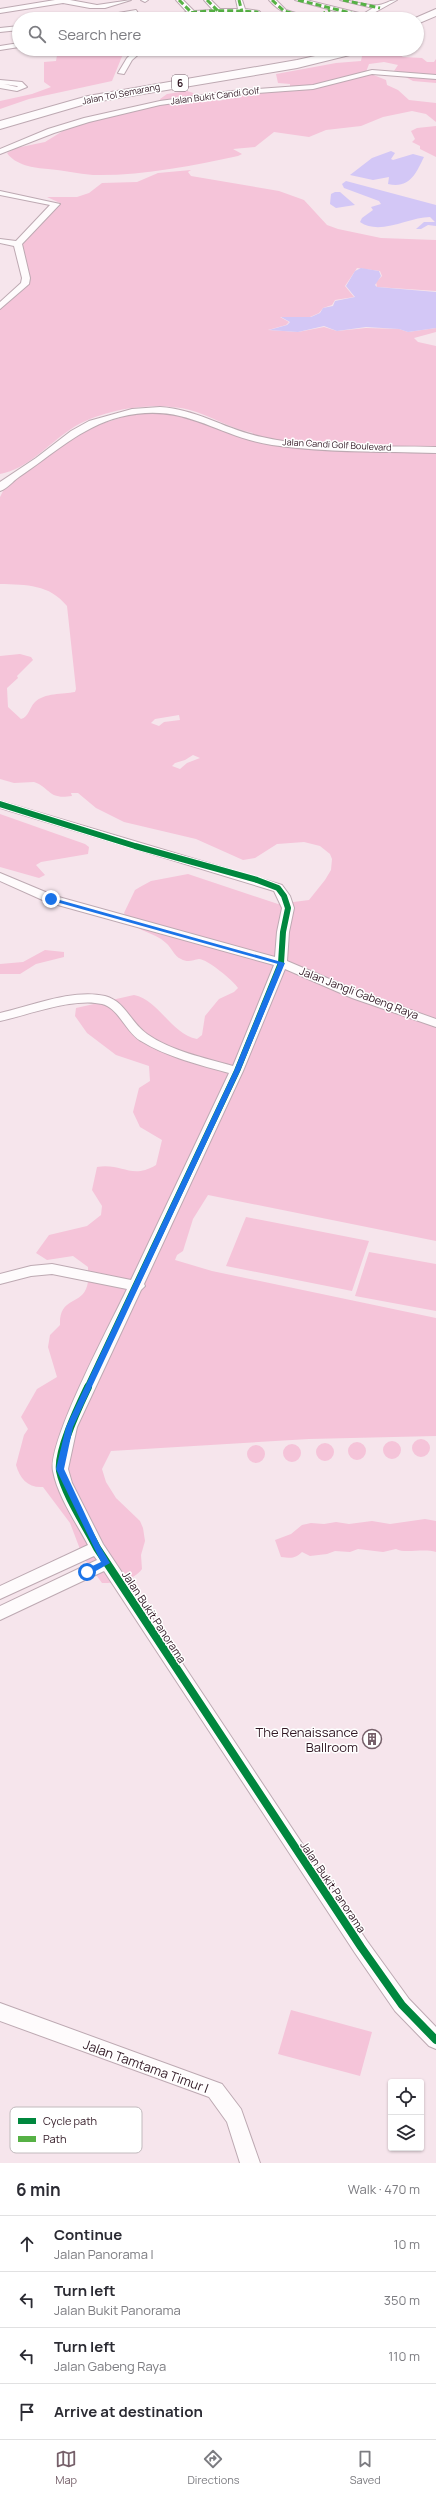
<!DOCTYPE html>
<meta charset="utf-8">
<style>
:root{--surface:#fff;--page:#f2f2f3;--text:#2b2b33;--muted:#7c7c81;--line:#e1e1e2;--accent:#76606a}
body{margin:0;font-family:Manrope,sans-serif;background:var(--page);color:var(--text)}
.controls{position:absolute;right:12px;bottom:12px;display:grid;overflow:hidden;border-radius:4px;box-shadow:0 1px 3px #0004}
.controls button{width:36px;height:36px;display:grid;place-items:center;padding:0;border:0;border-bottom:1px solid var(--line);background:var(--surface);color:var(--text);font:20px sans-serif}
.stop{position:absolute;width:12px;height:12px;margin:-9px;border:3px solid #1a73e8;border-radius:50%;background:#fff}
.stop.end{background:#1a73e8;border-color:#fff;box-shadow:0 1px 4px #0008}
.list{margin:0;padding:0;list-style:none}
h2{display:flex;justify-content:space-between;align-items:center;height:52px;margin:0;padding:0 16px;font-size:17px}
h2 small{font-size:13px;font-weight:400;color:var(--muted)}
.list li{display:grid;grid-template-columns:26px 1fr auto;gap:12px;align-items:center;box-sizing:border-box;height:56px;padding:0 16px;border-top:1px solid var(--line)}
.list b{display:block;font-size:15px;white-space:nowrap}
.list p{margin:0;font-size:13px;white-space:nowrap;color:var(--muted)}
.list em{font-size:13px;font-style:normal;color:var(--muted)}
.icon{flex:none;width:22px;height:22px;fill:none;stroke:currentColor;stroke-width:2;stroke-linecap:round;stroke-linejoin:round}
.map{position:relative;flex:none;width:436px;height:2163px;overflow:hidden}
.search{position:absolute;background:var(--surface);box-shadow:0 1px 3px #0004;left:12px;right:12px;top:12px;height:44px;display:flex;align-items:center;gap:10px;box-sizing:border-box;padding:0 14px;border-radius:22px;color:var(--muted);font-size:15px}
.sheet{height:276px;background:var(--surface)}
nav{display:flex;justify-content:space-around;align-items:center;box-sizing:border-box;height:56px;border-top:1px solid var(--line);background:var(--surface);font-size:11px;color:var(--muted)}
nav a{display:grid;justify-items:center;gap:2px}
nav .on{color:var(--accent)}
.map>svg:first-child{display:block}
</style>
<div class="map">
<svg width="436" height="2163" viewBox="0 0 436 2163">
<rect width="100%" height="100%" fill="#f6e5ec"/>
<path fill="#f5c4d9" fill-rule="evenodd" d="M58,49h76l-11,5 -11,27 -83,18 -29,10v-8l32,-7 19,-7 -7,-5v-20l12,-1z
M394,51l9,6 19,1 5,4h7l2,-3v24l-23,-2 -19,-10 4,-6 -14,-3 -15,2 -3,8 20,8 1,5 11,5 11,10 27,3v19l-10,-8 -14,-3 -29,6 -22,9 -35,4 -17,7 -35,-5 -19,15 -22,2 9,5 -4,2c-46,10 -97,20 -145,19 -15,-1 -30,-5 -45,-6 -14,-1 -33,-4 -41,-16l9,-5 29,-6 21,-13 27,-9 41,-11 28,-4 -2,-6 7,-5 20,-3 32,10 22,-6 43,-4 6,-4v-3l-12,-1 -2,-9 60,-11 25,-2 1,-5 17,-4z
M436,126v31l-16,-8v-3l-8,-4 3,-3 -4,-8 6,-3z
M191,170l-3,2 3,4 88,15 25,9 23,25 11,4 43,9 55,2v51l-59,-4 -1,-5 6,-6 -2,-5 -23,-3 -12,18 9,11 -19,3 -3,5 -9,3 -4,5 -9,4h-30l9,5 -3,3 -18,5 30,2 26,-5 13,4 29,-3 33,1 9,3 28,-4v4l-22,6 4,4 18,4v895l-228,-46 -15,24 -10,32 -6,4 -2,5 37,11 224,47v118l-127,3 -198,12 -9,18 4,13 10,16 24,23 3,7 2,13 -4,14 1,14c-9,12 -25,14 -40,14l-19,-26 -13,-34 -27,-36c-15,1 -23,-8 -27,-22l8,-30 4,-6 -7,-12 16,-28 20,-12 -9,-30 2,-12 10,-10c-1,-27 19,-20 26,-36 3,-6 2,-15 2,-22l-15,-11 -26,4 -11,-7 13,-18 38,-9 14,-11 1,-9 -10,-16 5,-23c26,-4 34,13 59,-2l6,-25 -22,-13 -7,-15 6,-24 11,-7 -1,-15 -33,-11 -29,-22 -12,-17 1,-8 58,-13c25,5 37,39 63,44l5,-4 3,-19 14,-17 15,-7 4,-4c-4,-7 -31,-29 -39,-29 -6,1 -11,4 -18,0 -7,-3 -9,-11 -15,-16 -12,-12 -32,-10 -42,-30l11,-23 5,-3 11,-6 37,-7 90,30 31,-4 16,-20 6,-10 1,-11 -2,-5 -10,-8 -16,-4 -27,2 -22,14 -12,2 -47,-21 -72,-17 -28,-14 -18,-15h-7l1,3c-24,4 -21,-8 -38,-14l-20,1 -14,-4v-123l20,-2 11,3 2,3 -16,16 1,2 -11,10 1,19 13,12c8,-2 8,-11 14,-17 9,-9 28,-8 40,-10l1,-3 -9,-83c-18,-22 -40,-21 -67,-22v-87l5,-10 78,-57 52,-17 31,-2 85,25 2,-3c-22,-4 -42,-17 -63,-23 -35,-9 -89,-1 -119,19 -23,15 -43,40 -71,45v-72h6h-6v-93l23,-21 -2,-44 39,-41 -13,-6h30l12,-4 13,-10 35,-1 21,-9zM179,715l1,5 -16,2 -5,4 -8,-3 4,-4zM193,755l7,3 -13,5 -7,6 -8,-3 3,-3 10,-3z
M0,814l85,30 4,3 -1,7 -47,8 -5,3 9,10 -6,3 -39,-11z
M45,950l19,2v5l-28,7 -16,10h-20v-10l23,-2z
M246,1217l123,24 -17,50 -126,-25z
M369,1252l67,12v47l-81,-15z
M412 1448a9 9 0 1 1 18 0a9 9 0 1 1-18 0Z
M383 1450a9 9 0 1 1 18 0a9 9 0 1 1-18 0Z
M348 1451a9 9 0 1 1 18 0a9 9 0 1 1-18 0Z
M316 1452a9 9 0 1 1 18 0a9 9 0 1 1-18 0Z
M283 1453a9 9 0 1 1 18 0a9 9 0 1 1-18 0Z
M247 1454a9 9 0 1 1 18 0a9 9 0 1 1-18 0Z
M425,1519l11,2v31c-13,-4 -31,2 -40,-3l-13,3 -25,-3 -8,3 -15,-1 -8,3 -17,2 -8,-4c-7,7 -11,6 -21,5l-6,-17 16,-6 11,-9 9,-2 13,1 12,-2 13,2 23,-3 18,3z
M291,2010l81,22 -12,44 -82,-22z"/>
<path fill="#d3c7f6" d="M391,151l4,2 -4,6 2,1 20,-6 11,3c-8,16 -14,32 -36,27l1,-7 -16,3 -23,-5 22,-17z
M346,181l90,24v21l-8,-1 -7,4h-5l8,-7h11l-5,-5c-21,0 -50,19 -70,5l2,-4 11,-8 -2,-3 10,-3 -2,-3 -35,-13 -2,-4z
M335,192h5l15,13 -19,3 -6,-4 1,-10z
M361,268l18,3 2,5 -6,9 2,2 59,5v36l-28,4 -9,-3 -33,-2 -29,4 -13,-5 -26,6 -29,-2 18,-5 3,-3 -9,-5h30l9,-4 3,-5 10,-2 2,-5 20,-4 -9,-11 9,-15z"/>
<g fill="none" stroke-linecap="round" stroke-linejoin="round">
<defs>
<path id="minor" d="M55,0h15l27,5 34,-5 -26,8h-15l-27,-5 -63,10v-4z
M141,0h7l-3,2z
M176,0h7l11,11 19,-1 -9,-10h7l9,9h18l-2,-9h6l3,9 14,2 7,8h-7l-4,-5h-45l-48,5 25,-7z
M269,0h7l10,10 29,9c-18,0 -34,-5 -46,-19z
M295,0h11l57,14 10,-6 -33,-8c10,0 32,7 39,5 7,-1 10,-5 18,-5l-34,19h-8l2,-2z
M136,10l2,3 -38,6h-17z
M19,26v4l-19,2v-4z
M19,43v4l-19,3v-4z
M214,49l-3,2 -71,2 -8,7 -8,14 -6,-1 9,-15 9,-8z
M372,70l64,5v4l-64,-5 -59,15 -81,6 -72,10 -71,17 -35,11 -54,21v-5l48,-20 36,-11 76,-17 72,-10 81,-6z
M0,80l22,2 5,5 -10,4 -17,-3zM4,84l13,2h1l-1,1z
M0,191l60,13 -38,40 8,34 -1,6 -29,25v-7l21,-19 1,-5 -8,-32 -14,-3v-4l16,2 34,-36 -50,-10z
M160,407c37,2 66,23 102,30 56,13 117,8 174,10v6c-54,-2 -110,0 -164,-8 -59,-9 -86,-44 -152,-28 -39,10 -68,38 -101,60 -6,4 -12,12 -19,14v-9l36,-24 35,-27 18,-10 43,-12z
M0,801l282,84 8,11 4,12 -5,24 -2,29 73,31 76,27v8l-84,-29 -67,-29 -42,102 -99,213 1,2 -4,4 -64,137 -9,42 4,14 31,61 264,397 42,58 27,28v22l-7,-3 -34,-35 -40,-58 -251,-382 -104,49v-14l97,-46 -3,-4 -94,43v-13l88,-41c-12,-23 -30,-48 -35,-74 -6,-29 59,-150 74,-182l-75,-15 -21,2 -31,8v-10l31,-8 21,-2 79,16 98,-207c-29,-8 -62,-16 -88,-32 -15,-8 -22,-33 -39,-37 -28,-7 -74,11 -102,17v-8c32,-7 71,-24 105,-17 20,5 26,27 42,38 24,17 58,24 86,32l41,-101 -227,-63 -47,-21v-8l55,23 220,61 2,-25 5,-24 -8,-17 -274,-83z
M0,2003l222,81 19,25 19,54h-20l-13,-41 -18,-25 -209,-76z"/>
<path id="motorway" d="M436,9v7l-19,8v-5h-4z
M347,49h21l-2,2 -69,17 -208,35 -89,26v-8l88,-25 209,-36z"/>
</defs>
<use href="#minor" stroke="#bda9b2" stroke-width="2"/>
<use href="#motorway" stroke="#bda9b2" stroke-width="2"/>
<use href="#minor" fill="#fefbfc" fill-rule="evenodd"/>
<use href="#motorway" fill="#fefbfc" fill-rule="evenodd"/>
<path stroke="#56b145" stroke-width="3" stroke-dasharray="6 3" stroke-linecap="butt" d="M179,0l14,14
M207,0l12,12
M239,0l3,12
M272,0l12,11 28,8
M298,0l65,16
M343,0l37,8
M320,15l10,-5
M165,19c28,-10 62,-9 92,-7l6,7
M138,51l2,-2"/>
<defs>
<path id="cycleway-far1" d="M0,804l135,42 122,34 21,8 6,8 4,12 -5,24 -2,31 -44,108 -150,317"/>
<path id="cycleway" d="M88,1387c-9,19 -31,64 -28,84 5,24 26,55 37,77l264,399 41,58 34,35"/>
</defs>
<use href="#cycleway-far1" stroke="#fff" stroke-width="8"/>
<use href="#cycleway" stroke="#fff" stroke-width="10"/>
<use href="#cycleway-far1" stroke="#00873e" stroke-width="6"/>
<use href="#cycleway" stroke="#00873e" stroke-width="8"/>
</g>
<path fill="#1a73e8" d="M49,897l236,66 -45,108 -167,356 -9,42 36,77 10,17 -23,13 -4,-4 1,-2 17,-8 -45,-93 10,-42 168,-356 44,-107 -229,-64z"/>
<defs>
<symbol id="building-ring" viewBox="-11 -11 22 22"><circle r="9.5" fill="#fff" stroke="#76606a" stroke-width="1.5"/><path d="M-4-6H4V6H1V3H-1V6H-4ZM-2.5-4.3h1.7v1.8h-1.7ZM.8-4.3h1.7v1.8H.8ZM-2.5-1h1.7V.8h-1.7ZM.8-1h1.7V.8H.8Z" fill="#76606a"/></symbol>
</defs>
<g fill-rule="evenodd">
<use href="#building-ring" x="361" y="1728" width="22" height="22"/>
</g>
<g text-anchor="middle" stroke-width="3" stroke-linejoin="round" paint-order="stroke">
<g font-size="9" fill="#311824" stroke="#fff">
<text transform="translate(121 94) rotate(-11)" y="3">Jalan Tol Semarang</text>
<text transform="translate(215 96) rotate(-7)" y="3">Jalan Bukit Candi Golf</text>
<text transform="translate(337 445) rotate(3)" y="3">Jalan Candi Golf Boulevard</text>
</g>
<rect fill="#fff" stroke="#6f5d66" stroke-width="1" x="172" y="75" width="16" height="16" rx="3"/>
<g font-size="10" font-weight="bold" fill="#311824">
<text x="180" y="87">6</text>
</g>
<g font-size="11" fill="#311824" stroke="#fff">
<text transform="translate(359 993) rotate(21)" y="4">Jalan Jangli Gabeng Raya</text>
<text transform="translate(154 1617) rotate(57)" y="4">Jalan Bukit Panorama</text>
<text transform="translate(333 1887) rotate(56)" y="4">Jalan Bukit Panorama</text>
</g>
<g font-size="13" fill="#311824" stroke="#fff" text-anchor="end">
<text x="358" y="1737">The Renaissance<tspan x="358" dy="15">Ballroom</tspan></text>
</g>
<g font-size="13" fill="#311824" stroke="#fff">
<text transform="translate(146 2066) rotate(20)" y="5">Jalan Tamtama Timur I</text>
</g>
</g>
<rect x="10" y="2107" width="132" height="46" rx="6" fill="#fff" stroke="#c1babd" stroke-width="1"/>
<rect x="18" y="2118" width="18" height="6" fill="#00873e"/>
<rect x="18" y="2136" width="18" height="6" fill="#56b145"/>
<g font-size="11" fill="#311824">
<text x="43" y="2125">Cycle path</text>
<text x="43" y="2143">Path</text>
</g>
</svg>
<div class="controls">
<button><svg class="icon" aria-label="locate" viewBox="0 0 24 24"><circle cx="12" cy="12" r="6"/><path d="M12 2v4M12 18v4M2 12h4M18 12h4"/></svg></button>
<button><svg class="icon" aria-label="layers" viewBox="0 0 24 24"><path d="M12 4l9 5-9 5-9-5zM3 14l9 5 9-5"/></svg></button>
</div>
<div class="stop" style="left:87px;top:1572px"></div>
<div class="stop end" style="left:51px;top:899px"></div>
<div class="search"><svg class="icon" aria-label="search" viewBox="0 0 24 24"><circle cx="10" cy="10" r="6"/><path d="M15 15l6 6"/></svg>Search here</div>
</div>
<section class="sheet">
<h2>6 min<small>Walk · 470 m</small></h2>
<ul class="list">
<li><svg class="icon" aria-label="ahead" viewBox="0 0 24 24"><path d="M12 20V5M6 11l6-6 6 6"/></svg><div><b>Continue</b><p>Jalan Panorama I</p></div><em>10 m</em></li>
<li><svg class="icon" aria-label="left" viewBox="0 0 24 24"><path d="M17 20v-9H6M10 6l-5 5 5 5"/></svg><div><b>Turn left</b><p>Jalan Bukit Panorama</p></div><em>350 m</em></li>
<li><svg class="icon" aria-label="left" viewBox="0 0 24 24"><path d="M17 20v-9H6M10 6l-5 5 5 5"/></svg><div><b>Turn left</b><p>Jalan Gabeng Raya</p></div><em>110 m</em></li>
<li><svg class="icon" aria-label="arrive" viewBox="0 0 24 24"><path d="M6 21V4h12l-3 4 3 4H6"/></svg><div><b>Arrive at destination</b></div></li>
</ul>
</section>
<nav>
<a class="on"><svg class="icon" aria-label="map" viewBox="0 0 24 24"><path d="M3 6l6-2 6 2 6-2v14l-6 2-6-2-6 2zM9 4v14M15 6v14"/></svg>Map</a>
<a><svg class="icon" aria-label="directions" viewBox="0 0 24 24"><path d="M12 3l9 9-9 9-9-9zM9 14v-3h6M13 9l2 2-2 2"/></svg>Directions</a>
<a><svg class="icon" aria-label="saved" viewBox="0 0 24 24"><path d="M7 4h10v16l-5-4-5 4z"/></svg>Saved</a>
</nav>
